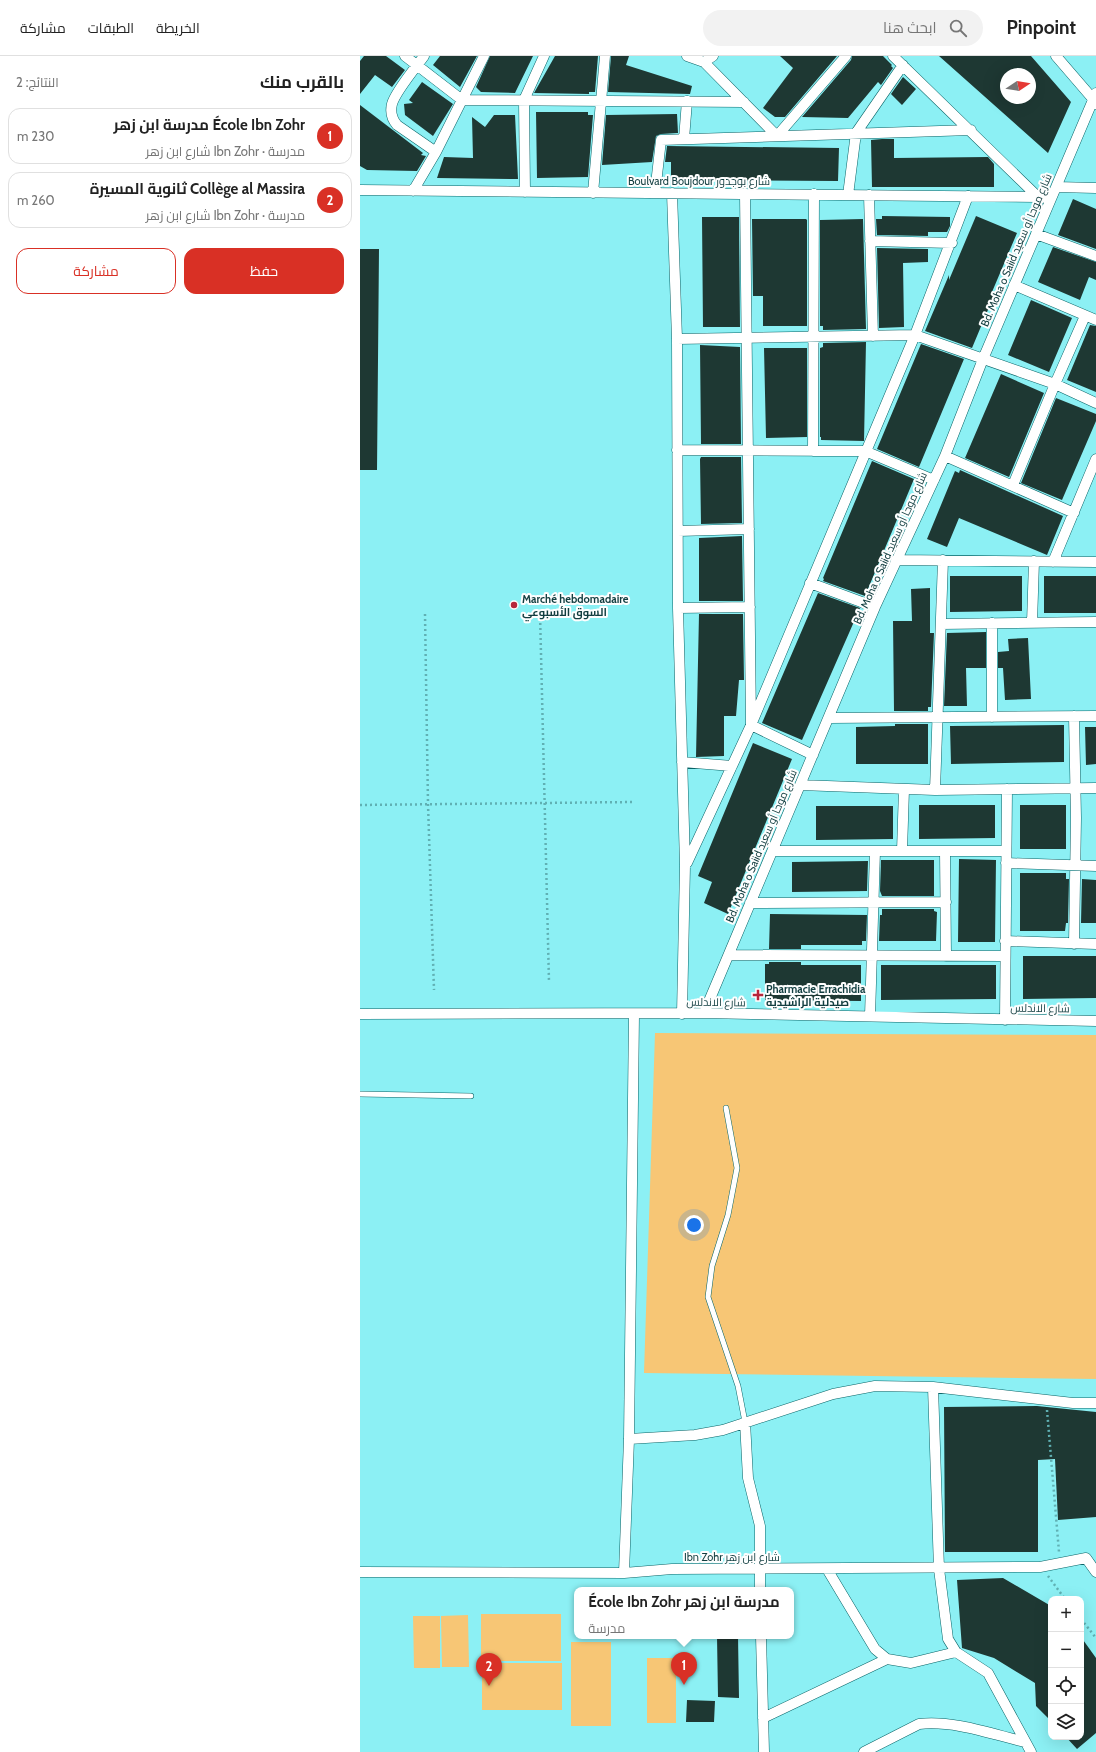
<!DOCTYPE html>
<html lang="ar">
<meta charset="utf-8">
<style>
:root{--surface:#fff;--page:#f2f2f2;--text:#222;--muted:#767676;--line:#e0e0e0;--accent:#d93025}
body{margin:0;font-family:Cabin,Cairo,sans-serif;background:var(--page);color:var(--text);direction:rtl}
.controls{position:absolute;right:12px;bottom:12px;display:grid;overflow:hidden;border-radius:8px;box-shadow:0 4px 16px #0002}
.controls button{width:36px;height:36px;display:grid;place-items:center;padding:0;border:0;border-bottom:1px solid var(--line);background:var(--surface);color:var(--text);font:20px sans-serif}
.compass{position:absolute;left:640px;top:12px;width:36px;height:36px;border-radius:50%;background:var(--surface);box-shadow:0 4px 16px #0002;rotate:78deg}
.you{position:absolute;left:334px;top:1169px;width:14px;height:14px;margin:-10px;border:3px solid #fff;border-radius:50%;background:#1a73e8;box-shadow:0 0 0 6px #1a73e833}
.badge{display:grid;place-items:center;width:26px;height:26px;border-radius:50%;background:var(--accent);color:#fff;font-size:13px;font-weight:700}
.pin{position:absolute;translate:-50% -33px;filter:drop-shadow(0 1px 2px #0008)}
.pin::after{content:'';position:absolute;top:21px;width:14px;height:12px;background:inherit;clip-path:polygon(0 0,100% 0,50% 100%)}
.popup{position:absolute;left:214px;top:1531px;width:220px;height:52px;box-sizing:border-box;display:grid;place-content:center;border-radius:8px;background:var(--surface);filter:drop-shadow(0 1px 3px #0005);font-size:13px;white-space:nowrap;color:var(--muted)}
.popup b{font-size:15px;color:var(--text)}
.popup::after{content:'';position:absolute;left:50%;top:100%;margin-left:-8px;border:8px solid transparent;border-top-color:var(--surface)}
.list{margin:0;padding:0;list-style:none}
h2{display:flex;justify-content:space-between;align-items:center;height:52px;margin:0;padding:0 16px;font-size:17px}
h2 small{font-size:13px;font-weight:400;color:var(--muted)}
.list li{display:grid;grid-template-columns:26px 1fr auto;gap:12px;align-items:center;box-sizing:border-box;height:56px;margin:0 8px 8px;padding:0 8px;border:1px solid var(--line);border-radius:12px}
.list b{display:block;font-size:15px;white-space:nowrap}
.list p{margin:0;font-size:13px;white-space:nowrap;color:var(--muted)}
.list em{font-size:13px;font-style:normal;color:var(--muted)}
.actions{display:flex;gap:8px;padding:12px 16px}
.actions a{flex:1;padding:9px 0;border:1px solid var(--accent);border-radius:12px;text-align:center;font-size:14px;color:var(--accent)}
.actions .main{background:var(--accent);color:#fff}
.icon{flex:none;width:22px;height:22px;fill:none;stroke:currentColor;stroke-width:2;stroke-linecap:round;stroke-linejoin:round}
.map{position:relative;flex:none;width:736px;height:1696px;overflow:hidden;direction:ltr}
header{display:flex;align-items:center;gap:24px;box-sizing:border-box;height:56px;padding:0 20px;background:var(--surface);border-bottom:1px solid var(--line)}
header strong{font-size:19px}
nav{display:flex;gap:22px;margin-inline-start:auto;font-size:14px}
.search{width:280px;height:36px;background:var(--page);display:flex;align-items:center;gap:10px;box-sizing:border-box;padding:0 14px;border-radius:22px;color:var(--muted);font-size:15px}
main{display:flex}
aside{flex:1;background:var(--surface)}
.map>svg:first-child{display:block}
</style>
<header>
<strong>Pinpoint</strong>
<div class="search"><svg class="icon" aria-label="search" viewBox="0 0 24 24"><circle cx="10" cy="10" r="6"/><path d="M15 15l6 6"/></svg>ابحث هنا</div>
<nav><a>الخريطة</a><a>الطبقات</a><a>مشاركة</a></nav>
</header>
<main>
<div class="map">
<svg width="736" height="1696" viewBox="0 0 736 1696">
<rect width="100%" height="100%" fill="#8cf0f4"/>
<path fill="#f7c675" d="M295,977l441,2v344l-452,-6z
M121,1558h80v47h-80z
M108,1559l1,52h-27l-1,-51z
M53,1560h27v52h-26z
M211,1586h40v84h-40z
M287,1602h29v65h-29z
M122,1607h80v47h-80z"/>
<path fill="#1e3833" fill-rule="evenodd" d="M4,0h22l19,14 -13,17 -17,-12 -15,19v-33z
M80,0h37l-17,31 -27,-22z
M130,0h43l-18,37 -34,-1 -5,-5z
M195,0h43l-3,36h-6v2l-55,-1z
M251,0h18l-3,9 66,21 -2,8 -82,-2z
M420,0h57l-52,61h-10l-12,-9 30,-40z
M492,0h31l9,9 -1,1 2,2 -12,17 -3,-3 -30,36 -46,-1 49,-57z
M579,0h92l40,46 -23,51zM646,18h24v24h-24z
M543,21l13,12 -14,16 -11,-11z
M62,26l31,22 -20,32 -28,-21 -1,-11 9,-1 -4,-3z
M0,49l63,48 -2,2 5,1 -9,15 -50,-1 -7,-4z
M176,56h52v3h5l-5,62 -51,1z
M317,58l1,19 -17,1 -5,2 -4,26 -50,3 4,-50z
M134,59h21l3,64 -81,-1 7,-21 29,1 -1,-41 13,10z
M522,83h12v19l94,-1 6,7v23h-122l-1,-47z
M307,90l172,2 -1,33 -167,-1v-18h-6z
M713,143l23,10v40l-38,-14z
M522,160l68,1v9l-3,6h-19v4l-51,-1 -1,-16h6z
M616,160l41,17 -25,59 3,1 -23,55 -47,-17 24,-56v5z
M342,161h37l1,110h-37z
M392,163h54l1,1v106h-44v-30h-10z
M503,163l3,110 -43,1v-4h-3v-106z
M693,191l43,15v18l-7,-3 -9,23 -42,-18z
M517,192l51,1v13l-25,1 1,64 -25,1z
M0,193h19l-2,221h-17z
M671,244l41,18 -23,54 -41,-17z
M730,269l6,1v66l-29,-12z
M506,286l-2,99 -43,-1v-3h-1v-89l3,-1v-4z
M561,288l43,15 -45,108 -42,-18z
M340,289l40,2 1,97h-40z
M404,292h43v89l-41,1z
M641,318l43,19 -35,84 -44,-19z
M696,342l40,16v7l-34,79 -41,-17z
M341,401h40l1,66 -41,1 -1,-65z
M512,405l42,18 -49,117 -42,-15 1,-2 -1,-1z
M600,414l103,46 -16,39 -88,-37 -12,29 -20,-8 28,-68 4,2z
M382,480l1,65h-44v-63z
M590,520h72v35l-72,1z
M684,520h52v37h-52z
M570,532v45h4l-3,74h-3v4h-34l-1,-90h19l-1,-32z
M458,537l42,15 -58,132 -40,-17z
M339,558h44l1,66h-5l-3,36h-12v40l-28,1z
M626,576v36h-20l1,38h-23l3,-73z
M668,582l3,61 -26,1 -2,-32h-5v-16l11,-1 -1,-12z
M535,668h33v40h-72v-37l39,-1z
M704,669v37l-113,2 -1,-38z
M725,671h11v37l-10,1z
M393,687l39,16 -64,155 -24,-11 8,-21 -14,-6z
M559,749h76v33l-76,1z
M660,749h46v44h-46z
M456,750h77v33l-77,1z
M599,803l37,1 -1,82h-37z
M521,804h53v36h-52l-2,-5z
M508,805l-1,30 -75,1v-30z
M660,817h46v6h3l-1,44h-2l-1,8h-45z
M722,823l14,1v43h-15z
M522,853h52v2l3,1 -1,29h-57l1,-26h2z
M410,858l97,1 -1,26h-4v4h-61v4h-32z
M663,900h73v42l-73,1z
M409,906h32v3h60v36l-96,-1v-36h4z
M521,909h115v34l-115,1z
M677,1350l59,6v105l-38,3 -3,-61 -17,1v92h-93l-1,-145z
M643,1522l48,28v115l-15,-15 -1,-23 -41,-25 -32,-10 -5,-68z
M357,1580h21l1,62 -21,-1z
M721,1581l15,21v75l-19,16 -11,-12h15z
M327,1644l28,1 -1,21h-28z"/>
<g fill="none" stroke-linecap="round" stroke-linejoin="round">
<defs>
<path id="service" d="M0,1038l111,2
M366,1052l11,60 -9,47 -16,51 -4,31 30,89 7,36"/>
<path id="minor" d="M45,0l57,44 282,2
M64,0c-8,11 -29,36 -32,48 -2,8 0,15 5,21l39,27
M327,0l17,6 73,74 69,-80
M533,0l145,141 4,1
M696,0l37,43 2,5
M344,6l9,-6
M324,83l3,-38
M696,131l40,1
M0,134l678,7
M53,135l23,-39 48,-96
M165,136l-1,-92 20,-44
M233,137l12,-137
M295,137l6,-53 310,-10
M312,137l5,146 1,269 7,257 -3,149
M385,138l6,531 62,30
M488,139l8,-62 47,-68
M509,139l4,141
M676,178l60,22
M510,185l82,2
M654,229l82,35
M317,283l238,-4 140,49 41,19
M317,394l188,1 69,29
M453,395l1,-257
M585,400l129,57
M653,429l42,-101 30,-68
M318,475l71,-2
M536,504l200,2
M693,506l43,-103
M450,527l65,24
M318,552l72,-1
M672,567l2,-62
M581,568l155,-2
M714,660l2,102 -2,126
M632,661v-94
M469,662l267,-2
M322,706l50,4
M440,729l135,5 161,-2
M575,734l8,-230
M413,795h233
M542,795l2,-62
M585,795l1,105
M327,807l64,-138 164,-390 53,-139
M646,807l90,3
M390,847l196,-1
M645,885l91,3
M369,899l276,1
M344,957l171,-406 70,-151 38,-97 113,-266
M0,958l344,-1 392,8
M510,960l5,-165
M645,964l2,-231
M573,1331l6,182 9,70 8,13 32,21 43,79
M385,1366l3,56 12,48v64
M269,1383l66,-4 28,-5 110,-36 42,-8 58,1 140,16h23
M467,1513l48,80 12,10 24,4 45,-11
M0,1516l264,1 48,-4 348,-2h20l46,-9 10,14
M264,1517l5,-134 5,-425
M401,1580l3,116
M403,1662l124,-59
M504,1696l55,-28c34,-4 73,10 106,18"/>
</defs>
<use href="#service" stroke="#096467" stroke-width="6"/>
<use href="#minor" stroke="#096467" stroke-width="11"/>
<path stroke="#60b0b3" stroke-width="2.5" stroke-dasharray="2 3" stroke-linecap="butt" d="M180,557l9,369
M65,558l3,190 6,186
M0,749l274,-3
M687,1354l12,142
M688,1520l17,23
M721,1563l15,19"/>
<use href="#service" stroke="#fff" stroke-width="5"/>
<use href="#minor" stroke="#fff" stroke-width="10"/>
</g>
<g fill="#b7263b" stroke="#fefefe" stroke-width="1.5">
<circle cx="154" cy="549" r="4"/>
<path d="M396 933h4v4h4v4h-4v4h-4v-4h-4v-4h4z"/>
</g>
<g text-anchor="middle" stroke-width="4" stroke-linejoin="round" paint-order="stroke">
<g font-size="11" fill="#123e40" stroke="#fefefe">
<text x="339" y="129">Boulvard Boujdour شارع بوجدور</text>
<text transform="translate(656 194) rotate(-67)" y="4">Bd. Moha o Saiid شارع موحا أو سعيد</text>
<text transform="translate(530 492) rotate(-66)" y="4">Bd. Moha o Saiid شارع موحا أو سعيد</text>
<text transform="translate(401 790) rotate(-67)" y="4">Bd. Moha o Saiid شارع موحا أو سعيد</text>
<text transform="translate(356 946) rotate(1)" y="4">شارع الاندلس</text>
<text transform="translate(680 952) rotate(1)" y="4">شارع الاندلس</text>
<text x="372" y="1505">Ibn Zohr شارع ابن زهر</text>
</g>
<g font-size="11" font-weight="bold" fill="#123e40" stroke="#fefefe" text-anchor="start">
<text x="162" y="547">Marché hebdomadaire<tspan x="162" dy="13">السوق الأسبوعي</tspan></text>
<text x="406" y="937">Pharmacie Errachidia<tspan x="406" dy="13">صيدلية الراشيدية</tspan></text>
</g>
</g>
</svg>
<div class="controls">
<button>+</button>
<button>−</button>
<button><svg class="icon" aria-label="locate" viewBox="0 0 24 24"><circle cx="12" cy="12" r="6"/><path d="M12 2v4M12 18v4M2 12h4M18 12h4"/></svg></button>
<button><svg class="icon" aria-label="layers" viewBox="0 0 24 24"><path d="M12 4l9 5-9 5-9-5zM3 14l9 5 9-5"/></svg></button>
</div>
<svg class="compass" viewBox="-18 -18 36 36"><path d="M0-13l5 13h-10z" fill="#e53935"/><path d="M0 13l5-13h-10z" fill="#767676"/></svg>
<div class="you"></div>
<div class="pin badge" style="left:324px;top:1629px">1</div>
<div class="popup"><b>École Ibn Zohr مدرسة ابن زهر</b>مدرسة</div>
<div class="pin badge" style="left:129px;top:1630px">2</div>
</div>
<aside>
<h2>بالقرب منك<small>النتائج: 2</small></h2>
<ul class="list">
<li><span class="badge">1</span><div><b>École Ibn Zohr مدرسة ابن زهر</b><p>مدرسة · Ibn Zohr شارع ابن زهر</p></div><em>230 m</em></li>
<li><span class="badge">2</span><div><b>Collège al Massira ثانوية المسيرة</b><p>مدرسة · Ibn Zohr شارع ابن زهر</p></div><em>260 m</em></li>
</ul>
<div class="actions"><a class="main">حفظ</a><a>مشاركة</a></div>
</aside>
</main>
